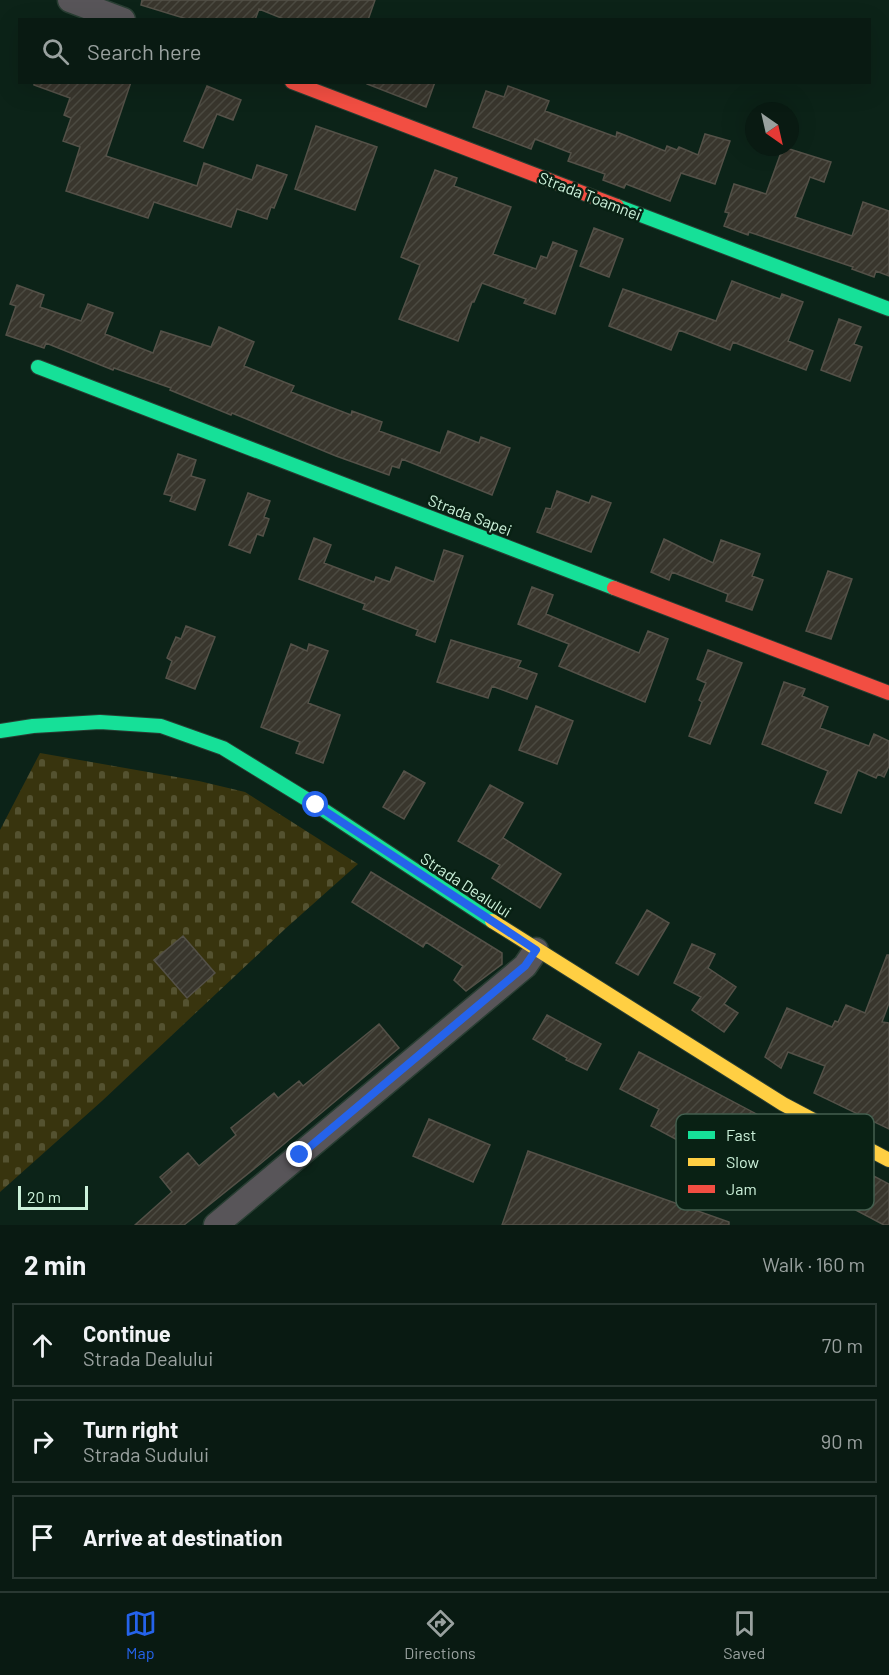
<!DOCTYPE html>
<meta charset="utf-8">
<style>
:root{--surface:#091a12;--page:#172720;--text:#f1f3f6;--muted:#99a19f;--line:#293832;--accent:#2563eb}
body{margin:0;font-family:Barlow,sans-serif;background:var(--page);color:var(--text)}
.compass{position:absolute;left:745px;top:102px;width:54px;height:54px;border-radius:50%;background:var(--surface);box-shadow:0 6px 24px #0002;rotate:146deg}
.scale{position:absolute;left:18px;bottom:15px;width:70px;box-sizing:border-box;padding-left:6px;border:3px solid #ccf1da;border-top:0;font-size:16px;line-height:21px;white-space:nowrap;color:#ccf1da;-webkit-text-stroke:4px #092114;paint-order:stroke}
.stop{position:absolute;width:18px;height:18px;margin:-14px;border:4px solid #2563eb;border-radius:50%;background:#fff}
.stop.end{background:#2563eb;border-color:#fff;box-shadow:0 2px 6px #0008}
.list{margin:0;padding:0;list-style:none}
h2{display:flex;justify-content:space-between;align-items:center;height:78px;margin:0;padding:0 24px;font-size:26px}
h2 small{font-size:20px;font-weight:400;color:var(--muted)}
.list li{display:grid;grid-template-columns:39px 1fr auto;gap:18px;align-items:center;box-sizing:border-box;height:84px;margin:0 12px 12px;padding:0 12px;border:2px solid var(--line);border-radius:0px}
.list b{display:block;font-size:22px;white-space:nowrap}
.list p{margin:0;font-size:20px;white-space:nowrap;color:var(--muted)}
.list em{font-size:20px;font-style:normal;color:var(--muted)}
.icon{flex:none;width:33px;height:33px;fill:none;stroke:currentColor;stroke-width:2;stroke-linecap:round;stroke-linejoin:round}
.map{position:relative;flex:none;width:889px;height:1225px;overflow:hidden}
.search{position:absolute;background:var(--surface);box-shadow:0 6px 24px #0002;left:18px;right:18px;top:18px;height:66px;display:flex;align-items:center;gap:15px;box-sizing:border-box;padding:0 21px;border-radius:0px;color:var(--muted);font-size:22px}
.sheet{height:366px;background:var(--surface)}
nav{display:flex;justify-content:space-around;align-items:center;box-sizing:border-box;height:84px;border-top:2px solid var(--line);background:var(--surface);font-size:16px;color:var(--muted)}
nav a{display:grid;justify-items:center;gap:3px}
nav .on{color:var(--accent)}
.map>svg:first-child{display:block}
</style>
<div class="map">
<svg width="889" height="1225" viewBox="0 0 889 1225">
<defs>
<pattern id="cemetery-stones" width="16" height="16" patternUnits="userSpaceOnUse" patternTransform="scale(1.5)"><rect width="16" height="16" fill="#38340e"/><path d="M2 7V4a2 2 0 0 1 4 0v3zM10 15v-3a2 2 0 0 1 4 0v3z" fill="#545230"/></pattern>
<pattern id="building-hatch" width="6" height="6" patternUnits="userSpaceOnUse" patternTransform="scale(1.5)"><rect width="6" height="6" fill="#39362d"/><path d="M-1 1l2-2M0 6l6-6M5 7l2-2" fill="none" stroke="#4b4a41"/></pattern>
</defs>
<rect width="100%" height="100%" fill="#0c2318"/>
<path fill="url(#cemetery-stones)" d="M40,753l159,28 46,11 113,72 -73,65 -183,172 -102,91v-362z"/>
<path fill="url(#building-hatch)" stroke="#545148" stroke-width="1.5" d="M142,0h233l-7,20h-82l-27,-11 -4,11h-65l-49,-15z
M34,82h97l-25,74 91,30 7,-23 48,17 5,-15 30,10 -13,33 -3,-1 -4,12 -30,-10 -6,18 -77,-25 -6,16 -82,-27 14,-44 -17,-6 8,-23 -7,-3 6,-17 -36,-13z
M367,82h68l-9,25 -59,-23z
M207,86l34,14 -8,20 -16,-6 -14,34 -19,-7z
M508,86l41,15 -4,10 71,26 1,-5 48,19 2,-5 10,4 2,-3 19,8 7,-21 25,7 -15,43 -34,-11 -11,28 -44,-17 -2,4 -21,-8 2,-6 -37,-13 3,-8 -36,-14 -4,10 -58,-22 13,-36 18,6z
M316,126l61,21 -22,63 -60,-21z
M783,147l48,15 -7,20 -14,-5 -15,40 57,19 11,-34 26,9v65l-13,-5 -2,6 -22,-8 1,-2 -104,-35 -1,3 -24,-9 5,-13 -4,-1 9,-28 32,10z
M435,170l22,8 -3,8 57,21 -18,47 43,15 5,-13 6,2 6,-16 24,9 -22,63 -31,-11 2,-4 -44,-16 -8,19h-2l-14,39 -59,-22 21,-54 -19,-8z
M594,228l29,11 -14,38 -29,-11z
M732,281l48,18 2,-5 21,8 -15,39 25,10 -7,19 -73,-28 -3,8 -51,-20 -8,20 -62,-24 14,-37 93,32z
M17,285l27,10 -4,12 41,14 7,-17 25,9 -8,21 48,19 8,-22 50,16 8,-20 35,15 -10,24 50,20 -3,6 60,23 1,-4 30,11 -3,9 61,22 8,-22 31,12 2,-6 29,11 -18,47 -90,-36 -3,9 -7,-2 -3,9 -53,-19 -104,-43 -1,2 -61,-25 1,-2 -57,-20 -1,2 -67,-27 -2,5 -38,-13 10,-29 -6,-2z
M839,319l22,8 -7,17 8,3 -12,34 -29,-11z
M178,454l18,6 -5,16 14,4 -10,30 -25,-9 2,-5 -8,-2z
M557,491l32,12 3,-7 19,7 -20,49 -54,-20 9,-24 5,1z
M248,493l22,8 -6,16 5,2 -6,17 -6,-2 -7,19 -21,-8z
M314,538l17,7 -7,18 50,19 2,-5 14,5 6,-15 38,15 10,-32 19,6 -28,86 -19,-7 2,-5 -55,-21 2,-5 -66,-25z
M664,539l49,24 8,-23 39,14 -8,22 11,4 -11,30 -26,-9 2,-7 -56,-22 -3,8 -18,-8z
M828,571l24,8 -21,60 -25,-8z
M532,587l21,8 -7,19 93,39 9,-22 20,8 -23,63 -86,-36 10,-22 -51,-20z
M186,626l29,11 -20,52 -29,-11 6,-17 -5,-3 9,-21 5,2z
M451,640l70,21 -3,6 19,7 -10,25 -35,-13 -4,12 -51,-16z
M291,644l16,7 2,-7 19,7 -20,52 32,12 -17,48 -27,-10 4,-11 -39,-15z
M708,650l34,13 -32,81 -21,-8 13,-34 -3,-2 7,-17 -9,-4z
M784,682l21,7 -3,7 26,11 -8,21 49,18 5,-12 15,7v25l-5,11 -6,-3 -2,4 -18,-8 -17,43 -26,-10 13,-32 -66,-27z
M536,706l37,15 -16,43 -38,-14z
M404,771l21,12 -21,36 -21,-12z
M490,785l33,18 -20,35 58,36 -21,34 -48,-30 8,-13 -42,-24z
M371,872l131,81v11l-36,27 -12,-11 9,-14 -37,-24 -3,5 -71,-45z
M647,910l22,13 -31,52 -22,-12z
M183,936l32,37 -28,25 -33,-38z
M692,944l23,10 -7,14 28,19 -12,17 14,9 -14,19 -32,-22 9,-13 -27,-14z
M887,955h2v48l-7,19 7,1v106l-75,-36 11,-27 -37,-14 -7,16 -16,-11 22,-49 45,19 3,-6 3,1 8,-17 19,8z
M547,1015l54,29 -14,26 -21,-10 1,-2 -34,-19z
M379,1024l20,24 -139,116 -76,61h-49l37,-33 -12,-15 28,-24 11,13 37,-31 -5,-7 43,-35 4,5 21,-17 4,5z
M639,1052l250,132v41h-5l-119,-63 -11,19 -103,-55 8,-17 -39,-20z
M429,1119l61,26 -17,37 -60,-26z
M528,1151l201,71v3h-227z"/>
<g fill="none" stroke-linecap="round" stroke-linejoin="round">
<defs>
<path id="street" d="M70,0l53,20
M216,1225l309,-259 11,-16"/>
<path id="fast" d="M617,206l272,103
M38,367l576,221
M0,731l33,-5 67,-4 61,4 62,22 93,57 176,116"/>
<path id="slow" d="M492,921l291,183 106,56"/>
<path id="jam" d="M292,82l325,124
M614,588l275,105"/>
</defs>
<use href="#street" stroke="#293e33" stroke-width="27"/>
<use href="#fast" stroke="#293e33" stroke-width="16"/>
<use href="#slow" stroke="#293e33" stroke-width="16"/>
<use href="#jam" stroke="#293e33" stroke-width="16"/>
<use href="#street" stroke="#585559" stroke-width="24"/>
<use href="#fast" stroke="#16e098" stroke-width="14"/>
<use href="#slow" stroke="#ffcf43" stroke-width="14"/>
<use href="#jam" stroke="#f24e42" stroke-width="14"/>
</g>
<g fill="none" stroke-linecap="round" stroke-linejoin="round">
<path stroke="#2563eb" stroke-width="8" d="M300,1155l225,-189 11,-16 -220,-145"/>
</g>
<g text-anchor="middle" stroke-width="5" stroke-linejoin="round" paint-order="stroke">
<g font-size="16" fill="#ccf1da" stroke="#092114">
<text transform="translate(590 196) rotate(21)" y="6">Strada Toamnei</text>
<text transform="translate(470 515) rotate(21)" y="6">Strada Sapei</text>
<text transform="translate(466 885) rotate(33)" y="6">Strada Dealului</text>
</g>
</g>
<rect x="676" y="1114" width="198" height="96" rx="9" fill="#092114" stroke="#445f4f" stroke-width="1.5"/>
<rect x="688" y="1131" width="27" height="8" fill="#16e098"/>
<rect x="688" y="1158" width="27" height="8" fill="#ffcf43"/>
<rect x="688" y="1185" width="27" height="8" fill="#f24e42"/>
<g font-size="16" fill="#ccf1da">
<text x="726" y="1141">Fast</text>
<text x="726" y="1168">Slow</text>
<text x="726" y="1195">Jam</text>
</g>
</svg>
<svg class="compass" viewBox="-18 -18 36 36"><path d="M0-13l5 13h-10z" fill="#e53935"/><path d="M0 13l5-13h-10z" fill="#99a19f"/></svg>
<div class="scale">20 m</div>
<div class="stop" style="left:316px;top:805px"></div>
<div class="stop end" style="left:300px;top:1155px"></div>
<div class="search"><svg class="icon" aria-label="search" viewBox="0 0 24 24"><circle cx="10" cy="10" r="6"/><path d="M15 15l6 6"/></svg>Search here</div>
</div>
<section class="sheet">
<h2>2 min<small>Walk · 160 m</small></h2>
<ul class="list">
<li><svg class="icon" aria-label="ahead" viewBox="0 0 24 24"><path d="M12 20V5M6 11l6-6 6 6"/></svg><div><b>Continue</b><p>Strada Dealului</p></div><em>70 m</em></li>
<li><svg class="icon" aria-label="right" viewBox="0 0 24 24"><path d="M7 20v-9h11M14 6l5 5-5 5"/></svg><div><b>Turn right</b><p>Strada Sudului</p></div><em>90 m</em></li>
<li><svg class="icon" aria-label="arrive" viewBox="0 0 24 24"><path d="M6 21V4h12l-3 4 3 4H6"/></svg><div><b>Arrive at destination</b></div></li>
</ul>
</section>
<nav>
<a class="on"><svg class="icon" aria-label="map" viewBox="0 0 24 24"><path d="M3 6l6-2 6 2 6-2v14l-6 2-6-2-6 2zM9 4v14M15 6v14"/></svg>Map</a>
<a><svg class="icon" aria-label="directions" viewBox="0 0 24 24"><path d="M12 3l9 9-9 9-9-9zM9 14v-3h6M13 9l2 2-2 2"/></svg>Directions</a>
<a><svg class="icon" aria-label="saved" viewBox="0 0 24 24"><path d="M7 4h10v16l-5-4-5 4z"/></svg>Saved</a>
</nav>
